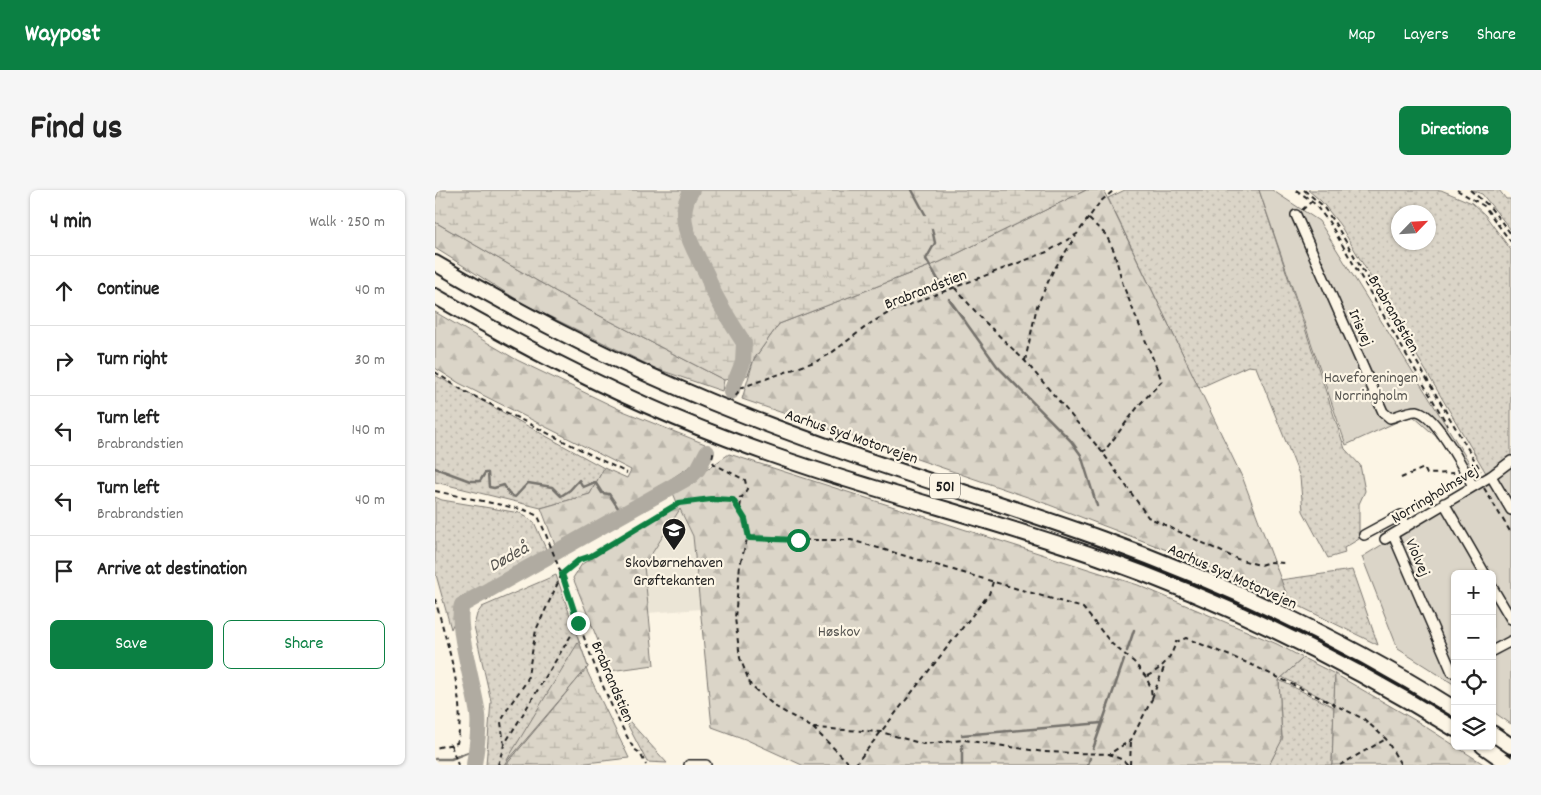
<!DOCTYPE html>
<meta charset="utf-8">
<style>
:root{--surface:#fff;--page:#f6f6f6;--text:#222;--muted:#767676;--line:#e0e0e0;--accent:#0b8043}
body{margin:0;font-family:Dekko,sans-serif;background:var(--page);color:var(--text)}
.controls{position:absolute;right:15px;bottom:15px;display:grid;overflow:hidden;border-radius:8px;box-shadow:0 1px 4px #0004}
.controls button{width:45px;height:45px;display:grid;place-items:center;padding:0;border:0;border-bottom:1px solid var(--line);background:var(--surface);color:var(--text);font:25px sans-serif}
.compass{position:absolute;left:956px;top:15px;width:45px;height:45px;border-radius:50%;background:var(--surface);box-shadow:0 1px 4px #0004;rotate:65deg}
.stop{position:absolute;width:15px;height:15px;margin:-11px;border:4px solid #0b8043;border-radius:50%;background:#fff}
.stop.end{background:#0b8043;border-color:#fff;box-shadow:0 1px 5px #0008}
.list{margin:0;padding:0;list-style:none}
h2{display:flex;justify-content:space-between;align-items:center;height:65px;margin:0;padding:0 20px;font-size:21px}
h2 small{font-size:16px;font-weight:400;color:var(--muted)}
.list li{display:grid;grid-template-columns:32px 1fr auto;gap:15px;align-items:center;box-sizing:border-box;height:70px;padding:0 20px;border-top:1px solid var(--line)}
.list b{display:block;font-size:19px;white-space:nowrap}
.list p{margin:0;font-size:16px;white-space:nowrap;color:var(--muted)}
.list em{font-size:16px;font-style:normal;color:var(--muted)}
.actions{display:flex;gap:10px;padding:15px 20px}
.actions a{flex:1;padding:11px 0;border:1px solid var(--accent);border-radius:8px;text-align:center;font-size:18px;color:var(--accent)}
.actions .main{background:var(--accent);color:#fff}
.icon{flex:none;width:28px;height:28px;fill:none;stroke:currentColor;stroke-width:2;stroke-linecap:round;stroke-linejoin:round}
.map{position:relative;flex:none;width:1076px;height:575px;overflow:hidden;border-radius:8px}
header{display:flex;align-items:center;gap:30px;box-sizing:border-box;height:70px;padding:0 25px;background:var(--accent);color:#fff}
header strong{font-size:24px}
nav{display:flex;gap:28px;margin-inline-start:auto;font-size:18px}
.intro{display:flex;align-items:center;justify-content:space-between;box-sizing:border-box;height:120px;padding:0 30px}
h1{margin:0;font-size:35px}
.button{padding:12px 22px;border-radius:8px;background:var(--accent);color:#fff;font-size:18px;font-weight:700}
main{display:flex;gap:30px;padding:0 30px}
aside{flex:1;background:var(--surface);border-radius:8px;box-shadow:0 1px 4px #0004}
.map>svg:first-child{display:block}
</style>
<header>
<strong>Waypost</strong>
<nav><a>Map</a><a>Layers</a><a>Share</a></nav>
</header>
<div class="intro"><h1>Find us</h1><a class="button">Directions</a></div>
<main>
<aside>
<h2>4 min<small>Walk · 250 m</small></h2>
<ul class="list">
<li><svg class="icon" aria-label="ahead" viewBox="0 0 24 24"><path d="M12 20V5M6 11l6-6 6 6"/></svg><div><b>Continue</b></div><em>40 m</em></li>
<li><svg class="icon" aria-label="right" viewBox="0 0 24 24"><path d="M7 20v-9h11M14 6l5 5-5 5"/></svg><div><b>Turn right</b></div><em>30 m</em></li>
<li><svg class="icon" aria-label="left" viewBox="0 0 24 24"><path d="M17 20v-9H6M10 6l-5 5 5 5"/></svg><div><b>Turn left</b><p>Brabrandstien</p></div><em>140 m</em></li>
<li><svg class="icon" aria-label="left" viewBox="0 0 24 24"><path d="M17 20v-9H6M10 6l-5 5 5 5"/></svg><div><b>Turn left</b><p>Brabrandstien</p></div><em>40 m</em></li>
<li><svg class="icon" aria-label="arrive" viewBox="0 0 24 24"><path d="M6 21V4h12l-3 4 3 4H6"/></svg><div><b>Arrive at destination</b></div></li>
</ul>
<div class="actions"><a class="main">Save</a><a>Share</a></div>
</aside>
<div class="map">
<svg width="1076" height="575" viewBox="0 0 1076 575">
<defs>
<pattern id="grass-dots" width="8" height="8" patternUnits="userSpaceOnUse" patternTransform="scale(1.25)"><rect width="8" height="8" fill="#dbd5c8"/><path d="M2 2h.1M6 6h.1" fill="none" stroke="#bbb6ab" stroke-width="1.8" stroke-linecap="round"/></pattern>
<pattern id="forest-firs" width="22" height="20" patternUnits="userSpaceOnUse" patternTransform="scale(1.25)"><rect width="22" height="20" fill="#dbd5c8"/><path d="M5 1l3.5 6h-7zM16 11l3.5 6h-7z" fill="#bbb6ab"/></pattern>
<pattern id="wetland-marsh" width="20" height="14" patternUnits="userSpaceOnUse" patternTransform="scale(1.25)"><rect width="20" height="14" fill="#dbd5c8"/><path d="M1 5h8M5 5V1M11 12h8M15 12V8" fill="none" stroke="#bbb6ab"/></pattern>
</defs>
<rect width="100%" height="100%" fill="#fcf5e5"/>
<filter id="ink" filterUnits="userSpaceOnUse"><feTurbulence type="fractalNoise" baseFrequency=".02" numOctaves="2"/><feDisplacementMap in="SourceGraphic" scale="10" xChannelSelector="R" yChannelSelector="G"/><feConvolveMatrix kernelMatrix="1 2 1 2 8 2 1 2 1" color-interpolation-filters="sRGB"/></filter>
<g filter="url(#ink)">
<path fill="#ebe5d6" d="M245,318l13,28 8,73 -54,4 -3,-47z"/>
<path fill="url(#grass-dots)" stroke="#7c7872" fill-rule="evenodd" d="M690,0h134l86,259 15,16 5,26 -6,13v35l-15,9 1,5 -17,5 -25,-47 -3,-34 -44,-110 -8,-1 -49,22 -91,-190z
M873,0h133l31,13 13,12 26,35v207l-25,16 -146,-248 -19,-24zM964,22h30v30h-30z
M1036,0h28l7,9h5v31l-29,-36z
M0,185l169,93 -14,26 -49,14 -106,-26z
M0,307l7,3 78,13 14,9 12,27 -59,52 -21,-5 -15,33 -16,-58z
M917,380l26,75 -89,-44 -9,-21z
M121,385l32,92 -82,98h-20l5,-64 -17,-75 3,-12 5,-7z
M868,468l32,16 -1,30 -52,-27z
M844,490l55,27 -2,58h-63l13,-26z
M186,522l46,51 -20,-1z"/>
<path fill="url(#forest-firs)" stroke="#7c7872" d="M651,0h17l6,11 134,278 46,122 -104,-44 -146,-56 -297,-102 12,-40 25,-35 161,-62z
M0,32l146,84 143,74 -2,11 -65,-22 -133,-65 -89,-56z
M0,122l82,48 106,51 82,33 -5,16 -40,26 -105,59 -14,-37 49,-14 14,-26 23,10 4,-8 -172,-87 -24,-15z
M294,264l409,131 139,59 26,14 -24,22 3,60 -13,25h-467l-57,-26 -33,-12 -19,-191 -13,-27 -36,57 10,99 -44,6 -37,-93 9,-14 96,-59 -5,-12z
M144,451l9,26 -84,98z
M900,484l83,48 67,43h-153z"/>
<path fill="url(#wetland-marsh)" stroke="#7c7872" d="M4,0h647l-146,72 -161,62 -25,35 -6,16 -24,5 -143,-74 -146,-84v-22z
M151,479l43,89 -60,7h-63z"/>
<path fill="#dbd5c8" stroke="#7c7872" d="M824,0h13l47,31 163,262 29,-17v258l-19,-13v-137h-37v111l-57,-36 -36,-92 109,-67 -31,-50 -28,-25 -66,30z"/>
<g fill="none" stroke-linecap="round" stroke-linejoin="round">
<path stroke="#75726c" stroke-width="2.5" d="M477,0l13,24
M497,39l3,14 -9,16 17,29
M514,109l48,67 74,75 10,14 16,51
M0,278l35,13h10l5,-8h3l1,14 5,1 10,-3 5,9 6,3 13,-14 24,4 9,9 9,-6 9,-10 4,7 12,-5 7,11 7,1 13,20
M692,461l7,-21
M527,545l140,-12
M527,555v20
M658,559l31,-89
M0,569h16l25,-10
M653,575l2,-7"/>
<path stroke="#b0aba1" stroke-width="16" d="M257,0c-19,27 1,58 14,83 3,5 4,12 7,18 9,18 20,35 31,52l-1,19 -12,30
M39,575c2,-16 6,-34 4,-50 -3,-26 -23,-90 -16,-110l229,-129 7,-7 9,-17"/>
<defs>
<path id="minor" d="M861,25l87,197 7,6c8,-2 20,-8 27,-7 19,3 47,59 56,75
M1056,286l20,34
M1009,313l41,71
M929,345l37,-20 5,12
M958,345l59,137 3,-2
M950,349l106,-63 20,-15
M1057,397l19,32
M1057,461l19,-10
M254,575h17"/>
<path id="highway" d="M0,73c98,58 200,109 306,151 118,47 241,82 361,125 122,44 243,101 353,170
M0,106c93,54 190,104 291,142 121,47 249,76 372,119 125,44 245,103 357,172
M1057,543l19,13
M1048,556l27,19"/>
</defs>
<use href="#minor" stroke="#1c1c1c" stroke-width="12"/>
<use href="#highway" stroke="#1c1c1c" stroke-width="18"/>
<path stroke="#1c1c1c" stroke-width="2" stroke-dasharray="5 4" stroke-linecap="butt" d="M861,0l16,11 17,21 119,204
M869,0l18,15 14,20 145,246
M1022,0l27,16 27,36
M1035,0l19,16 22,28
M867,20l10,-9
M654,29l17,16 8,16 9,34 39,96 -22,23 -37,49
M520,98l27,31 43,42 78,92 45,64 89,42 23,6 9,-3 16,1
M590,171l12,-55 16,-35 23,-35
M0,182l27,18 165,83
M301,206l4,-8 77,-27 13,-7 41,-31 19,-11 157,-60 30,-18 23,-32 14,-12
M966,288l23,-10 3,6 28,-1
M1049,298l27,45
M0,301l90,19 13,6c34,77 53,159 96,233l6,4 6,12
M298,310l7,8 9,24 -9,33 -5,53 5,40 11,28 25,21 37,21 68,4 42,12 41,-4 80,12 65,2 14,6 5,5
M305,317l2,-10
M315,348l22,2h79l232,68 29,36 22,18 12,15 5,11 1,11 -21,41 -22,14
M127,384l17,-14 12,-4 88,-53 32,-4 22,1 9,-3 5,-8 -2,-9 -31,-16 -2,-5 2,-9
M0,409c11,41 32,103 22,144l-22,5
M712,486c16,-8 24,-18 29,-34l10,-4 64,26 114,55 22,20 15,26
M717,508l13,-33
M378,538l38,37
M16,555l7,20
M69,555l-3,-23 8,-16 18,-25 9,-51 26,-56
M63,575l6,-20 74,-121
M420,575l134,-171 4,-12
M695,575l1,-25
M905,575l46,-26"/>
<use href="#minor" stroke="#fcf5e5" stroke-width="9"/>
<use href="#highway" stroke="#fcf5e5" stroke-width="14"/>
</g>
</g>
<g fill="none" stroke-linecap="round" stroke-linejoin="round" filter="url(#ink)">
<path stroke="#0b8043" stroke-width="6" d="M143,433l-16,-49 17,-14 12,-4 88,-53 32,-4 22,1 12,19 4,19 49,2"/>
</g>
<defs>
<symbol id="school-pin" viewBox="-11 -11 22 30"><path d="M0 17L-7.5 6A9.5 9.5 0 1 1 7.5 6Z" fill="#1c1c1c" stroke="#fcf5e5"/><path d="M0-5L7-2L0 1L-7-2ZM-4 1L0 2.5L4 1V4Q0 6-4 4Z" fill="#fff"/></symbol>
</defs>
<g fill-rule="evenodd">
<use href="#school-pin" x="225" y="326" width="28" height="38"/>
</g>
<g text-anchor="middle" stroke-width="4.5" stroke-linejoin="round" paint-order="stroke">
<rect fill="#fcf5e5" stroke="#5f5d58" stroke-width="1" x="495" y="283.5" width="30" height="25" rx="4"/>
<g font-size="15" font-weight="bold" fill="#1c1c1c">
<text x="510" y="301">501</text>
</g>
<g font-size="16" fill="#1c1c1c" stroke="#fcf5e5">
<text transform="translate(490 98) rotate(-21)" y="6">Brabrandstien</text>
<text transform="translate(960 123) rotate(60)" y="6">Brabrandstien</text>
<text transform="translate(927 137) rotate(66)" y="6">Irisvej</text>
<text transform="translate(417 245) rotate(19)" y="6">Aarhus Syd Motorvejen</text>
<text transform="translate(999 303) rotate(-31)" y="6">Norringholmsvej</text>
<text transform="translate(984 367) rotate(67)" y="6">Violvej</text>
<text transform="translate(798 385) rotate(24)" y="6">Aarhus Syd Motorvejen</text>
<text transform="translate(179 491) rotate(67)" y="6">Brabrandstien</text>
</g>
<g font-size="16" fill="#555450" stroke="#fcf5e5">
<text x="936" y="192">Haveforeningen<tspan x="936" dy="18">Norringholm</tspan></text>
<text x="404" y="446">Høskov</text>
</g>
<g font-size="16" fill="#1c1c1c" stroke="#fcf5e5">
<text x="239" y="377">Skovbørnehaven<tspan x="239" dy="18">Grøftekanten</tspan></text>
</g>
<g font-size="18" font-style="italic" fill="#575551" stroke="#fcf5e5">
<text transform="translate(73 366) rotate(-29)" y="6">Dødeå</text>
</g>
</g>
</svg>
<div class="controls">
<button>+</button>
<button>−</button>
<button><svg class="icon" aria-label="locate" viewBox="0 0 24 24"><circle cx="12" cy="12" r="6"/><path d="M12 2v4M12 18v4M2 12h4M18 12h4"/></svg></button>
<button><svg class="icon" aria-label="layers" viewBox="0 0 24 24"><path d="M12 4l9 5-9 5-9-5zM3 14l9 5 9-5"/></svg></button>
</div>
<svg class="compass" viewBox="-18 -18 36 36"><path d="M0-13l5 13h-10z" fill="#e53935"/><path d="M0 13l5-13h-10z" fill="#767676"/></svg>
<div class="stop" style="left:363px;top:350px"></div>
<div class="stop end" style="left:143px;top:433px"></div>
</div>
</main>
